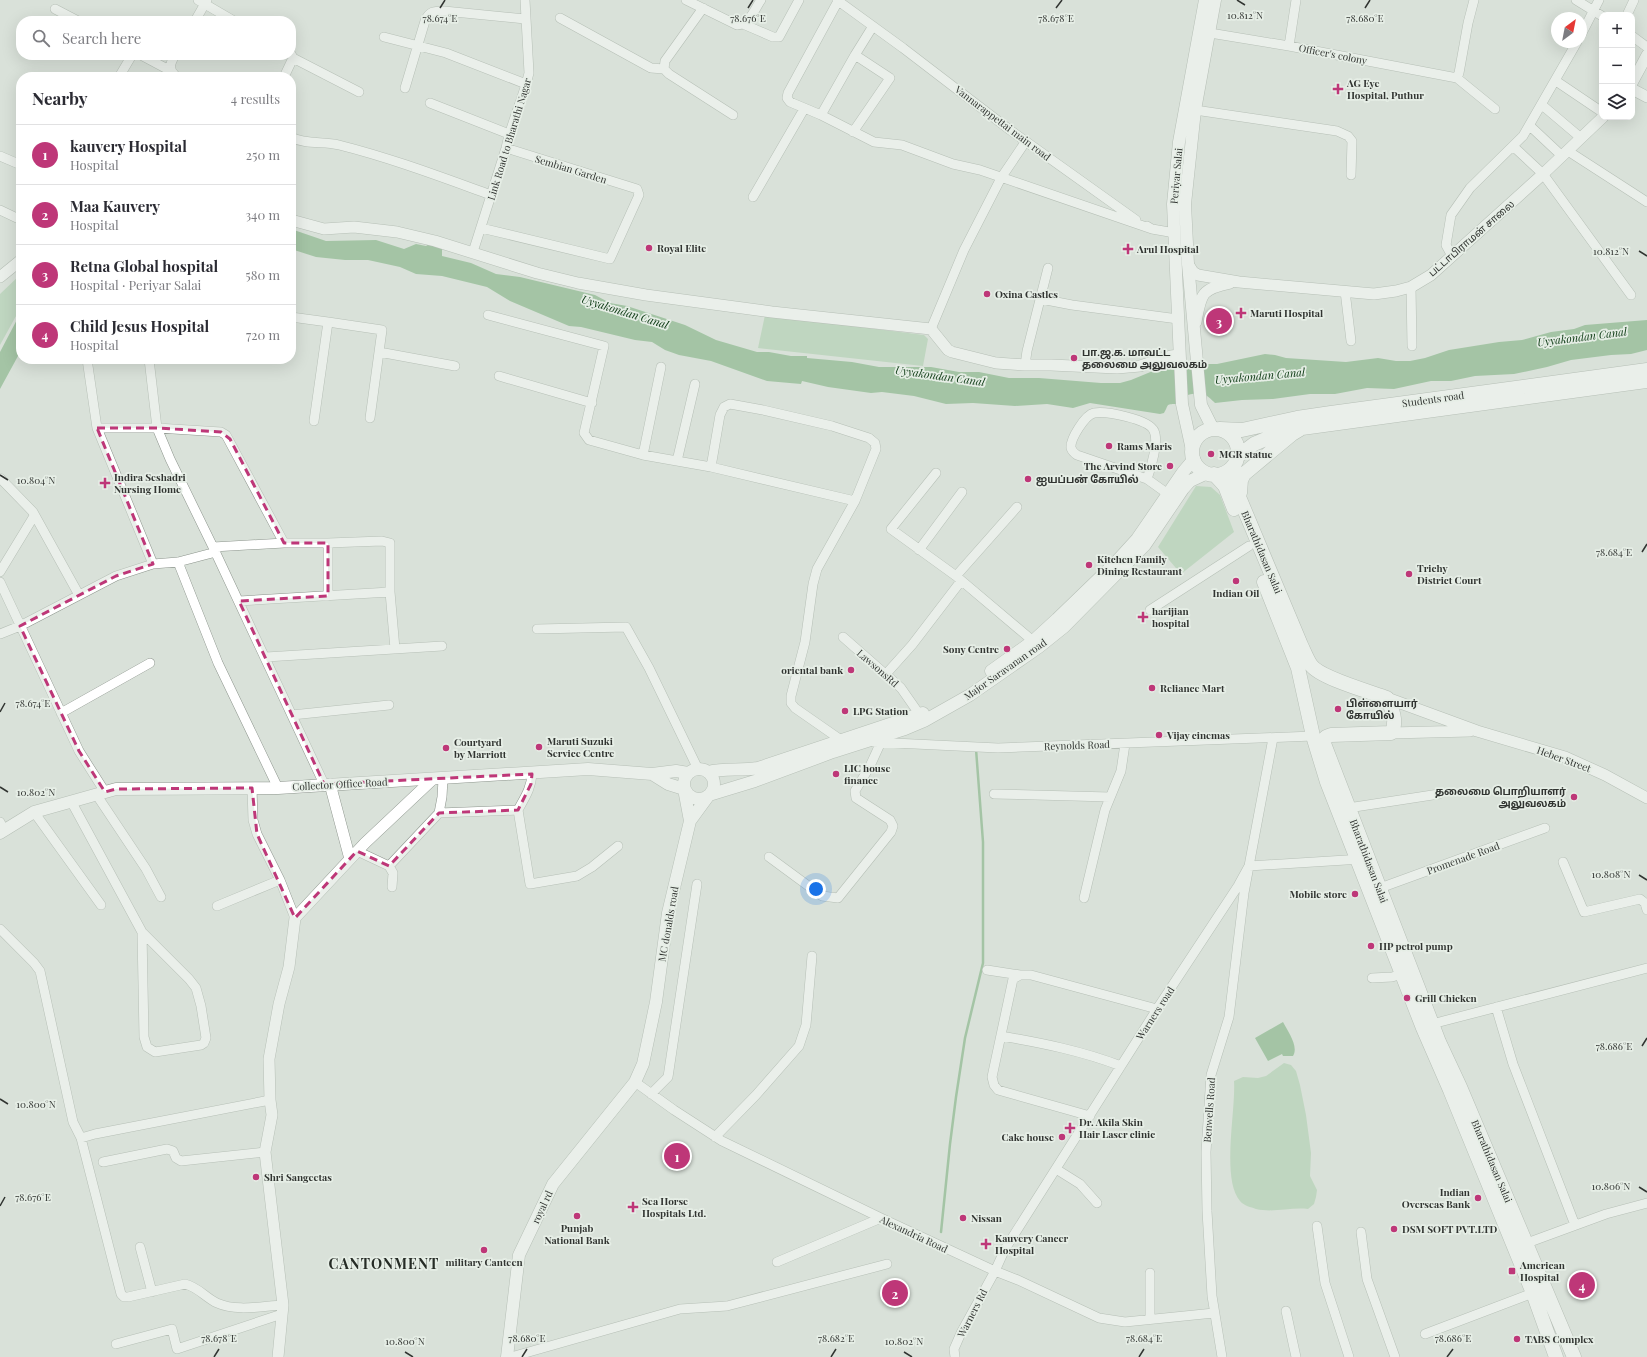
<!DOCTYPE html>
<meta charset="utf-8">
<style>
:root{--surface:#fff;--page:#f2f2f3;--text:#2b2b33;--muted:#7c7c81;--line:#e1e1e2;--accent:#be3778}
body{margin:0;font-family:"Playfair Display","Noto Sans Tamil",serif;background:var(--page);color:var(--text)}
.controls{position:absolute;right:12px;top:12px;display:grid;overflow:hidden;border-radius:8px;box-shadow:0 4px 16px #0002}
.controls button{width:36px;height:36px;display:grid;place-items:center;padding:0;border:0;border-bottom:1px solid var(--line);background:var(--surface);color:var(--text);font:20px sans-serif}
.compass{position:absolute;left:1551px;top:12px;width:36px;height:36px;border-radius:50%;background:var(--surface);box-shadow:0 4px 16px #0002;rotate:32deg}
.you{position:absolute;left:816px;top:889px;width:14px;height:14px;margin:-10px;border:3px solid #fff;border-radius:50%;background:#1a73e8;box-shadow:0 0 0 6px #1a73e833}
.badge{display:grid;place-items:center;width:26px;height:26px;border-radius:50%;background:var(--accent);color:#fff;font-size:13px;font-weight:700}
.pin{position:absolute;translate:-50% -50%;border:2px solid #fff;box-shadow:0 1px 4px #0006}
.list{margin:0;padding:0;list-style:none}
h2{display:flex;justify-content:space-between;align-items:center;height:52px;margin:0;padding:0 16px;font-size:17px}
h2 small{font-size:13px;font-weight:400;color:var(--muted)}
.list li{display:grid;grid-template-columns:26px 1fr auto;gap:12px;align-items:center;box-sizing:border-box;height:60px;padding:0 16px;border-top:1px solid var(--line)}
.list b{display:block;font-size:15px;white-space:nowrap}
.list p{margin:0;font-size:13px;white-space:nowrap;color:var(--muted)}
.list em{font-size:13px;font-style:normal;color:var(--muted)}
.icon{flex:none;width:22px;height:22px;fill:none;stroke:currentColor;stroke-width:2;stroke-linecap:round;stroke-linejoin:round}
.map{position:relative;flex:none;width:1647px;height:1357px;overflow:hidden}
.search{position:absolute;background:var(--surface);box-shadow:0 4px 16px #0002;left:16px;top:16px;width:280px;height:44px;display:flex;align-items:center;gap:10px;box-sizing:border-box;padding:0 14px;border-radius:16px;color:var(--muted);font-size:15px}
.panel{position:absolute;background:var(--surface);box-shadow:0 4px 16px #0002;left:16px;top:72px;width:280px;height:292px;border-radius:16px}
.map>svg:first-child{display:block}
</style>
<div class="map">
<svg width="1647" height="1357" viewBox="0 0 1647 1357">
<rect width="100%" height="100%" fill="#d9e1d9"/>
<path fill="#a1c7a2" d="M21,274v33l-21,38v-51z
M765,315l159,20 4,4 -5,27 -165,-18z
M1196,486l15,1 9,8 14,37 -53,42 -23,-27z
M1284,1063l7,2 5,6 4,14 6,30 5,38 -1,23 7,14 -1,7 -2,7 -6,5c-17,-2 -35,4 -52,0 -5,-2 -12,-3 -16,-8 -19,-22 -4,-91 -6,-120l9,-4 15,1 8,-2z"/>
<path fill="#64a167" d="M291,229l35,12 50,-1 28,9 12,-5 10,2 3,-2 13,3v9l29,7 25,11 24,3 75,18 15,8 17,3 58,19 31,15 41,12h12l22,4h16v2l45,4 27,5h52l28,5h20l30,6h30l62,5h19l11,-3 34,-14 15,-2h37l48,-10 10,1 11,3 60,4 32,-4 18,3h14l15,-3 24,-8 50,-8 23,-2 29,-8 23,-3 11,-4 62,-5v30l-16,4 -20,1 -40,5 -24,7 -33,7 -39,2 -24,5h-20l-37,8 -27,-1 -32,6h-25l-37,5 -31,1 -27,3c-3,-3 -7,-7 -10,-8 -11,-4 -22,0 -29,9 -11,0 -7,1 -12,9l-4,1 -70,-11 -17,5 -26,-4 -32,2 -42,-3 -27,1 -32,-8 -32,-4 -11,1 -43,-6 -26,-6 -1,3 -34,-3 -56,-20 -32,-6 -14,-5 -13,-8 -17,-2 -54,-13 -12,-1 -59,-25 -23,-14 -45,-11 -26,-2 -16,-7 -32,-7h-23l-29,-3 -25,-8z
M21,312v30l-3,14 -18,33v-37z
M1283,1022c5,10 16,24 10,34h-10l-1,-2 -14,7 -13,-23z"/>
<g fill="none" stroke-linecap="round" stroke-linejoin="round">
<path stroke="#64a167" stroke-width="2.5" d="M941,1232l9,-88 6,-47 9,-59 18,-75v-121l-7,-93"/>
<defs>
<path id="minor" d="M198,0l36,21
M686,0l51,25c13,-1 17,-15 24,-25
M837,0l66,48 107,82 126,90
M1576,0l26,16
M838,1l-50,92 -1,5 3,4 31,13 53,27 28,3 51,19 27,6 172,59
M703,8l-38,53 -1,8 5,5 64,41
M55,9l23,12
M1627,15l7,-15
M560,18l91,50 13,1
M195,21l12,-21
M743,24l30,13h6l20,-37
M1204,32l85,14 168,32 38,31
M1581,35l18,-35
M1632,36l15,11
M384,37l62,16 80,31
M1289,46l7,-46
M291,54l2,4 66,34
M141,55l30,16
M119,77l13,-22
M173,77l1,-3c-6,-6 -3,-12 1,-19
M284,77l9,-19
M1457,78l2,-5 9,-50 6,-23
M1556,81l46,31
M405,88l20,-67c4,-10 9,-10 19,-10l81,8
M430,103l79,31
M1542,105l39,33
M1195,110l142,21 11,5 4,5 -1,34
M821,115l34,-60 18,-29
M1530,126l32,30
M853,132l37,-54 -35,-23
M291,137c15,8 32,4 48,8 52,13 102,32 152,50
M1514,147l29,27 88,121
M1568,151l79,51
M0,156l21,9
M753,197l51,-88
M0,210l21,10
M1147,226l5,3 23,4
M481,228l129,31 29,-64 -2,-6 -131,-41
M473,252l33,-104c5,-25 17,-49 23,-75l-4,-73
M1452,256l-6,-11 5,-30 19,-27 53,-52 54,-94
M1411,287l1,59
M1345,291l6,50
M1041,299l31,6 106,14
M488,315l116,31 -20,87 5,7 54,15 68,12 144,34 -38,68 -4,15 -8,58 -14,54v7l4,5 46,32h5
M291,317l37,5 -14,99
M328,322l54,8 -12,88
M931,329l33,-79 37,-72 25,-37
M379,352l76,14
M87,359l10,69
M149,359l8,69 13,31 43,88 111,237
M1025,365l2,-14 21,-83
M499,376l93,27
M643,455l18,-88
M677,461l18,-77
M711,467l9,-52 4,-8 6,-3 33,6 69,16 37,12 6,5 1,6 -21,52
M936,473l-45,56 65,47 77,65
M0,478l33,34 1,4 -34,56
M1147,479l-70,-24c-3,-2 -5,-4 -6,-7 -1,-9 14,-33 23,-35 12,-2 55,6 60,18 5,10 -3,37 -7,48l21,15
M33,512l46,83
M284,543h44l54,-2 8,2v49l5,57
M919,550l43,-58
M178,562l40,101 60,125
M153,564l-56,-136h60l64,4 5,3 58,108 -71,4
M956,576l61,-69
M0,582l79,169 26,41
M328,596v-53
M239,601l151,-9
M1150,610l99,-64
M537,629l89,-2 23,41 49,101
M0,634l20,-8 96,-50 37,-12 25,-2 38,-10
M843,637l58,51 21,30
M266,657l176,-11
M886,674l26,-29 49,-64
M61,713l89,-50
M292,715l97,-10
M873,742l125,6 315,-12
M252,788l1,32 4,14 23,46 15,38
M96,794l50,75 15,28
M994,794l116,3
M71,801l71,131 2,105 3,10 8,5 46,-7 3,-2 2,-5 -5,-32 -5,-18 -7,-9 -47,-47
M1348,808l91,-14
M518,810c7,-13 13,-21 14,-36
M34,812l67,93
M439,813l79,-3 12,74 47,-8 15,-9 26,-21
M0,822l4,8
M357,851l32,15 4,7 -1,14
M769,857l53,39 16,2 53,-66 2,-6 -3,-6 -34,-22 -1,-7 15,-25 11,-24
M1563,862l21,50 56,-13 5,4 2,7
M389,866l50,-53 3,-16 1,-18
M1380,888l165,-60
M1084,898l21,-88 16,-39 4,-27
M217,906l63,-26
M0,929l34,34 6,8 33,151 8,16 40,156 3,3h4l57,-13c13,3 21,14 32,19 20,9 45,3 66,2
M987,970l33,5
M1372,978l20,-1 10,-3
M1496,1007l17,57 62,161
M1432,1024l215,-56
M1001,1036c41,7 81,15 120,30
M635,1082l39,28 48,31 159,77 114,53 23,9 81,38 26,4 89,-9
M651,1094l17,-17 29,-193
M1090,1116l-92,-26 -4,-5 -2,-8 21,-98 7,-4h11l126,34
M715,1137l41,-42 43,-49 7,-21 6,-69
M81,1138l14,-4 175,-34
M103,1162l64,-13 6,2 3,7 5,3 84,-9
M1056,1169l24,15 17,19
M1317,1226l8,57 24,74
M1361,1232l6,47 28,78
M1527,1243l79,-29 41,-11
M140,1247l12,45
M777,1262l104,-44
M1286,1311l10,46
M1150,1319v-46
M1425,1334l108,-41
M116,1344l56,-15 5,20 105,-35
M511,1357l169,-48 47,-3 160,-42
M955,1357l-1,-8 7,-16 34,-62 10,-22 152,-240 81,-123 11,-20 24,-128
M1222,1357l-10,-61 -5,-85 -1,-59 5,-77 18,-58 15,-124 5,-27 113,-7"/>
<path id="tertiary" d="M1632,83l15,-28
M1632,89l15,8
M291,220l33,9 30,-2 43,5 38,9 102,32 41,10 68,12 126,17 159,17 17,21 4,2 44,11 29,2h26l66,3 23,-2 31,-10 8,-1
M1188,264l5,8 5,3 41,7 135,12 22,-3 15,-4 20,-12 112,-101 60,-57
M0,277l21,-17
M1196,322c5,-28 5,-33 34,-39
M1387,698l90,33 88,26 40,18 42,23
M1391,733l79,-2
M330,784l20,75
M278,1357l5,-52 -18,-153 7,-37 -2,-15 -1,-41 10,-55 10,-37 6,-49 70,-75 68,-64"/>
<path id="secondary" d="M1213,429l-12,-24 -13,-141 -3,-60 10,-94 20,-110
M1192,450l-10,-46 -9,-200 6,-62 26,-142
M991,671l42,-30 24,-22 59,-57 21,-23 46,-67 11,-13
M684 784a15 15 0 1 1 30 0a15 15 0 1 1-30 0Z
M708,772c17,-4 33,-1 50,-4l165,-55
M652,774l16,10 16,5 6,32
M0,833l34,-21 82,-23 162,-1 310,-19 64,5 24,-3 12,2
M507,1357l12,-102 34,-71 82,-102 8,-18 13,-62 12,-89 22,-92 19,-26 46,-14 78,-29 72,-23 19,-8 46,-26 69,-48 25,-20 81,-82 38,-56 7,-8 17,-8"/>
<path id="primary" d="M1220,429l22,1 55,-12 34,-5 316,-43
M1192 452a23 23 0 1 1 46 0a23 23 0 1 1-46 0Z
M1238,456l16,-12 19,-8 21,-6
M1234,465l2,23 3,9 62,148c3,6 6,14 10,20 9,13 60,27 76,33 5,11 11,24 4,35l-60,2 -5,2 -3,4 116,301 21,45 114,270
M1214,474l11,12 9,23
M1240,493l1,-13 3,-6 48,-40 10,-6 345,-47
M1264,582l34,86 15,68 14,46 96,246 27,62 83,203 23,64"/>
</defs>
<use href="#minor" stroke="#8d958d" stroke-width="10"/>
<use href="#tertiary" stroke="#8d958d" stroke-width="12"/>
<use href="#secondary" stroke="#8d958d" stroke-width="13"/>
<use href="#primary" stroke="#8d958d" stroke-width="15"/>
<use href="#minor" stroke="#fff" stroke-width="9"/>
<use href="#tertiary" stroke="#fff" stroke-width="11"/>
<use href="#secondary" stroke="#fff" stroke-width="12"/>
<use href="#primary" stroke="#fff" stroke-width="14"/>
</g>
<path d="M0 0H1647V1357H0ZM97,428h60l64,4 9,7 54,104h44v53l-89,5 85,183 208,-10 -1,10 -13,26 -79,3 -50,53 -32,-15 -62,67 -38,-84 -5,-46 -136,1 -11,3 -26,-41 -59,-125 96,-50 37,-12z" fill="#d9e1d9" fill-opacity=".55" fill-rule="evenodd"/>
<path fill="none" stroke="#be3778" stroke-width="3" stroke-dasharray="8 5" stroke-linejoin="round" d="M97,428h60l64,4 9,7 54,104h44v53l-89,5 85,183 208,-10 -1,10 -13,26 -79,3 -50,53 -32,-15 -62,67 -38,-84 -5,-46 -136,1 -11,3 -26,-41 -59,-125 96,-50 37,-12z"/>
<path fill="none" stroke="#313431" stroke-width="1.5" d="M1237,0l8,5M440,8l5,-8M748,8l5,-8M1056,8l6,-8M1365,8l5,-8M1639,251l8,5M0,475l8,5M1642,552l5,-8M0,712l5,-9M0,787l8,5M1639,875l8,5M1642,1046l5,-8M0,1099l8,5M1639,1187l8,5M0,1206l5,-9M405,1352l8,5M904,1352l8,5M214,1357l5,-8M522,1357l5,-8M831,1357l5,-8M1139,1357l5,-8M1447,1357l6,-8"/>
<g fill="#be3778" stroke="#e6eee6" stroke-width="1.5">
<path d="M1336 83h4v4h4v4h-4v4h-4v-4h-4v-4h4z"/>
<circle cx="649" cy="248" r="4"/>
<path d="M1126 243h4v4h4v4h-4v4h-4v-4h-4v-4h4z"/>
<circle cx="987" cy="294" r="4"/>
<path d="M1239 307h4v4h4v4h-4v4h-4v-4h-4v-4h4z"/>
<circle cx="1074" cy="358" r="4"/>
<circle cx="1109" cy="446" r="4"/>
<circle cx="1211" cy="454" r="4"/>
<circle cx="1170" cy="466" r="4"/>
<circle cx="1028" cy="479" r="4"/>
<path d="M103 477h4v4h4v4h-4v4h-4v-4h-4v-4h4z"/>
<circle cx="1089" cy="565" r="4"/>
<circle cx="1409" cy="574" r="4"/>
<circle cx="1236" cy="581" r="4"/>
<path d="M1141 611h4v4h4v4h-4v4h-4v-4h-4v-4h4z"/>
<circle cx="1007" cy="649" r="4"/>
<circle cx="851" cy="670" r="4"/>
<circle cx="1152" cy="688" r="4"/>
<circle cx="1338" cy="709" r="4"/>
<circle cx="845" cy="711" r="4"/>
<circle cx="1159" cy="735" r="4"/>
<circle cx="539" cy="747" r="4"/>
<circle cx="446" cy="748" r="4"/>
<circle cx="836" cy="774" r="4"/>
<circle cx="1574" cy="797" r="4"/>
<circle cx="1355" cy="894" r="4"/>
<circle cx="1371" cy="946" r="4"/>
<circle cx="1407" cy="998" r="4"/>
<path d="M1068 1122h4v4h4v4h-4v4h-4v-4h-4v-4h4z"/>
<circle cx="1062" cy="1137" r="4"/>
<circle cx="256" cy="1177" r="4"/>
<circle cx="1478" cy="1198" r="4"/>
<path d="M631 1201h4v4h4v4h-4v4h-4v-4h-4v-4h4z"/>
<circle cx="577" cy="1216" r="4"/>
<circle cx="963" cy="1218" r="4"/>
<circle cx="1394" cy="1229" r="4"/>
<path d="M984 1238h4v4h4v4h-4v4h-4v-4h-4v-4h4z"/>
<circle cx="484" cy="1250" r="4"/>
<rect x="1508" y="1267" width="8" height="8" rx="2"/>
<circle cx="1517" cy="1339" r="4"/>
</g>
<g text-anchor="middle" stroke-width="3.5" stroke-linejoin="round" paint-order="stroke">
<g font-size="10" fill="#313431" stroke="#e6eee6">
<text transform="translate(1333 54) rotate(11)" y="4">Officer's colony</text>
<text transform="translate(1003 123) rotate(37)" y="4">Vannarappettai main road</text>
<text transform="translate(509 139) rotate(-73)" y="4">Link Road to Bharathi Nagar</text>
<text transform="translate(571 169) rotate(17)" y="4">Sembian Garden</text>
<text transform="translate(1176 176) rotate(-85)" y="4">Periyar Salai</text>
<text transform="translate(1471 238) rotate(-41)" y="4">பட்டாபிராமன் சாலை</text>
<text transform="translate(1433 399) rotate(-8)" y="4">Students road</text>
<text transform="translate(1262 552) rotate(67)" y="4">Bharathidasan Salai</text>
<text transform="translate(878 668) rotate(41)" y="4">LawsonsRd</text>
<text transform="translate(1005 669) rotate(-35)" y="4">Major Saravanan road</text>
<text transform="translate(1077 745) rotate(-2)" y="4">Reynolds Road</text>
<text transform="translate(1564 759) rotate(20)" y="4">Heber Street</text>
<text transform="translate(340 784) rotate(-3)" y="4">Collector Office Road</text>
<text transform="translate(1463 858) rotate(-20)" y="4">Promenade Road</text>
<text transform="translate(1369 861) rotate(69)" y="4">Bharathidasan Salai</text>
<text transform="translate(668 924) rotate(-80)" y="4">MC donalds road</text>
<text transform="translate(1155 1013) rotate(-57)" y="4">Warners road</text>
<text transform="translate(1209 1110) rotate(-86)" y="4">Benwells Road</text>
<text transform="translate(1492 1161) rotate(67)" y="4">Bharathidasan Salai</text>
<text transform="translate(542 1207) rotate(-65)" y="4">royal rd</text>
<text transform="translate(914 1234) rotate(25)" y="4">Alexandria Road</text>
<text transform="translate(972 1313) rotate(-63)" y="4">Warners Rd</text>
</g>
<g font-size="10" font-weight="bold" fill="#313431" stroke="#e6eee6" text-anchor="start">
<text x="1347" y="87">AG Eye<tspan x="1347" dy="12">Hospital, Puthur</tspan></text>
<text x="657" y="252">Royal Elite</text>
<text x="1137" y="253">Arul Hospital</text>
<text x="995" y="298">Oxina Castles</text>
<text x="1250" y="317">Maruti Hospital</text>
<text x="1082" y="356">பா.ஜ.க. மாவட்ட<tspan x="1082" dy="12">தலைமை அலுவலகம்</tspan></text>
<text x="1117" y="450">Rams Maris</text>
<text x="1219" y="458">MGR statue</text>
<text x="1162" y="470" text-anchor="end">The Arvind Store</text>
<text x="114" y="481">Indira Seshadri<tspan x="114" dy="12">Nursing Home</tspan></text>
<text x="1036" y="483">ஐயப்பன் கோயில்</text>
<text x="1097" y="563">Kitchen Family<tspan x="1097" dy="12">Dining Restaurant</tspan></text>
<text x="1417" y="572">Trichy<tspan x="1417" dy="12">District Court</tspan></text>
<text x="1236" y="597" text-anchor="middle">Indian Oil</text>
<text x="1152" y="615">harijian<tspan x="1152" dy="12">hospital</tspan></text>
<text x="999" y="653" text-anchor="end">Sony Centre</text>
<text x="843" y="674" text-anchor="end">oriental bank</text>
<text x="1160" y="692">Reliance Mart</text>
<text x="1346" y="707">பிள்ளையார்<tspan x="1346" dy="12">கோயில்</tspan></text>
<text x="853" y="715">LPG Station</text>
<text x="1167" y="739">Vijay cinemas</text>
<text x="547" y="745">Maruti Suzuki<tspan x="547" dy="12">Service Centre</tspan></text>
<text x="454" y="746">Courtyard<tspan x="454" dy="12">by Marriott</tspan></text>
<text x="844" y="772">LIC house<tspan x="844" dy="12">finance</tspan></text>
<text x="1566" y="795" text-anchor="end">தலைமை பொறியாளர்<tspan x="1566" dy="12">அலுவலகம்</tspan></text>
<text x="1347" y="898" text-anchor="end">Mobile store</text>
<text x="1379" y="950">HP petrol pump</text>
<text x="1415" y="1002">Grill Chicken</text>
<text x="1079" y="1126">Dr. Akila Skin<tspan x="1079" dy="12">Hair Laser clinic</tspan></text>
<text x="1054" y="1141" text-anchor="end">Cake house</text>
<text x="264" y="1181">Shri Sangeetas</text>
<text x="1470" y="1196" text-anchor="end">Indian<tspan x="1470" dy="12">Overseas Bank</tspan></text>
<text x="642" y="1205">Sea Horse<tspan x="642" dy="12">Hospitals Ltd.</tspan></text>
<text x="971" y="1222">Nissan</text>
<text x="577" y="1232" text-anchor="middle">Punjab<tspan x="577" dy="12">National Bank</tspan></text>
<text x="1402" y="1233">DSM SOFT PVT.LTD</text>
<text x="995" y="1242">Kauvery Cancer<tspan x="995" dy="12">Hospital</tspan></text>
<text x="484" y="1266" text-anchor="middle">military Canteen</text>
<text x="1520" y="1269">American<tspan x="1520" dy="12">Hospital</tspan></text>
<text x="1525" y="1343">TABS Complex</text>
</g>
<g font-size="11" font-style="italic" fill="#0b3912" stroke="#e6eee6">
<text transform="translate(625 312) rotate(17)" y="4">Uyyakondan Canal</text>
<text transform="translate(1582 337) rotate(-7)" y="4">Uyyakondan Canal</text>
<text transform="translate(940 376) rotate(8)" y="4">Uyyakondan Canal</text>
<text transform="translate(1260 376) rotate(-5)" y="4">Uyyakondan Canal</text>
</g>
<g font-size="14" font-weight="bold" letter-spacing="1" fill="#262c26" stroke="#e6eee6">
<text x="384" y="1269">CANTONMENT</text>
</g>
</g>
<g font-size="10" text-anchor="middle" fill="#313431" stroke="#e6eee6" stroke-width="3.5" stroke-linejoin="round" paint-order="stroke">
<text x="1245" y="19">10.812°N</text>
<text x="440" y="22">78.674°E</text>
<text x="748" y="22">78.676°E</text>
<text x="1056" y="22">78.678°E</text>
<text x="1365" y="22">78.680°E</text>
<text x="1611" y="255">10.812°N</text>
<text x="36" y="484">10.804°N</text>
<text x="1614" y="556">78.684°E</text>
<text x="33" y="707">78.674°E</text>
<text x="36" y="796">10.802°N</text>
<text x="1611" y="878">10.808°N</text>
<text x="1614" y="1050">78.686°E</text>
<text x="36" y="1108">10.800°N</text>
<text x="1611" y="1190">10.806°N</text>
<text x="33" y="1201">78.676°E</text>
<text x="219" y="1342">78.678°E</text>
<text x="527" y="1342">78.680°E</text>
<text x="836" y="1342">78.682°E</text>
<text x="1144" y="1342">78.684°E</text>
<text x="1453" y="1342">78.686°E</text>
<text x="405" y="1345">10.800°N</text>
<text x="904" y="1345">10.802°N</text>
</g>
</svg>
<div class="controls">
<button>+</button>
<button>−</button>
<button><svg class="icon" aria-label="layers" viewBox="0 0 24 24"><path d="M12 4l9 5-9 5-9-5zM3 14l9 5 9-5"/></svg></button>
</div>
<svg class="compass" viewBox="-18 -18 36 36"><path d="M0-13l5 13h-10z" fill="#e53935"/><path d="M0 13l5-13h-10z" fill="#7c7c81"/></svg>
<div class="you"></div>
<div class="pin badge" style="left:677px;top:1156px">1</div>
<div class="pin badge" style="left:895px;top:1293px">2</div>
<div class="pin badge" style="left:1219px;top:321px">3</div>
<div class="pin badge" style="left:1582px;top:1285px">4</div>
<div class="search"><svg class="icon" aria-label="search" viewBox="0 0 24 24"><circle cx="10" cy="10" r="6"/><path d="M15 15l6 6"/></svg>Search here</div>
<section class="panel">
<h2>Nearby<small>4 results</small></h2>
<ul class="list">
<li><span class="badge">1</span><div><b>kauvery Hospital</b><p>Hospital</p></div><em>250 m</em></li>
<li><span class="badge">2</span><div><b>Maa Kauvery</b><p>Hospital</p></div><em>340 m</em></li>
<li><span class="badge">3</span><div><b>Retna Global hospital</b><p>Hospital · Periyar Salai</p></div><em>580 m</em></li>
<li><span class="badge">4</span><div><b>Child Jesus Hospital</b><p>Hospital</p></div><em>720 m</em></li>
</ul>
</section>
</div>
